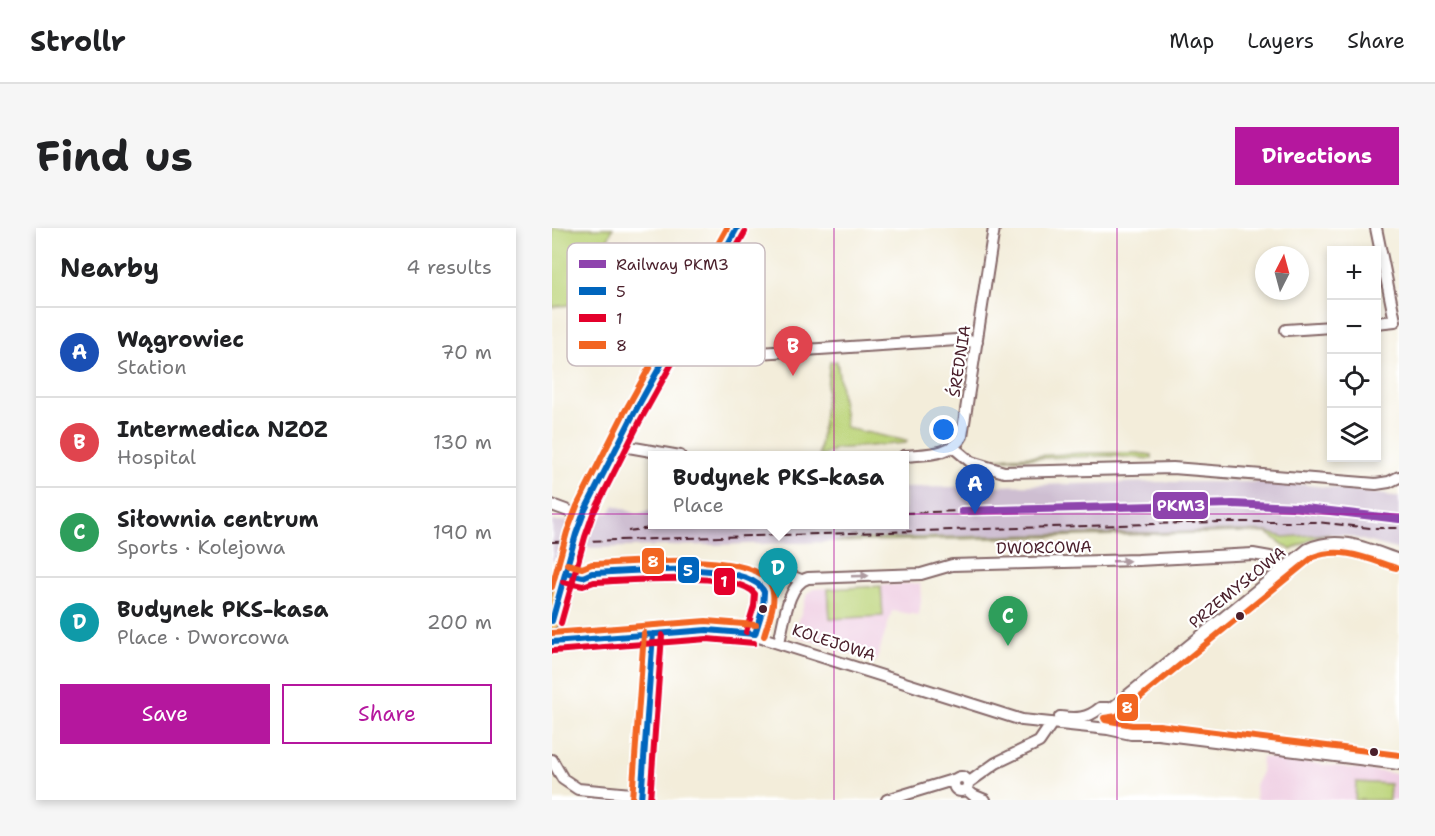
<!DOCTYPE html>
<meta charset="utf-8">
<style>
:root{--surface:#fff;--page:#f6f6f6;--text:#202124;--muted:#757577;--line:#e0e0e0;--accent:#b5179e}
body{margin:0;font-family:"Shantell Sans",sans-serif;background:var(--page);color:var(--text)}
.controls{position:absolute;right:18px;top:18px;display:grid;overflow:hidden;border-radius:0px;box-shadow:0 3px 9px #0003}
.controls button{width:54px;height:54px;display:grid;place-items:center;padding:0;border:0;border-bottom:2px solid var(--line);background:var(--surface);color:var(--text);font:30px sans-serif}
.compass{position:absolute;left:703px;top:18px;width:54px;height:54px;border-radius:50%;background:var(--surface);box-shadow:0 3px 9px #0003;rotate:6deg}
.you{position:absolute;left:392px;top:202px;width:21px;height:21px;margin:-15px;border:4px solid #fff;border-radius:50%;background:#1a73e8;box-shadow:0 0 0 9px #1a73e833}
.badge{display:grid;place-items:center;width:39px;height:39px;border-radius:50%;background:var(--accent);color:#fff;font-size:20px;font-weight:700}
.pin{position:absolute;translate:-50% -50px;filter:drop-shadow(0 2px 3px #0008)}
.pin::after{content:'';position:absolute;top:32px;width:21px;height:18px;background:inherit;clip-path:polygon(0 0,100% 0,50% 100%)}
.popup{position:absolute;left:96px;top:223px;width:261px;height:78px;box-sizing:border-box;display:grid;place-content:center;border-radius:0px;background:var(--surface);filter:drop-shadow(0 2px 4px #0005);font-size:20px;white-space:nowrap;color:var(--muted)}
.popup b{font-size:22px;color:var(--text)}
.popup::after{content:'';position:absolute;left:50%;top:100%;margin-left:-12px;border:12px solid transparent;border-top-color:var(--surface)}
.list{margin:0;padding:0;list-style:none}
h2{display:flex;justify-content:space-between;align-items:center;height:78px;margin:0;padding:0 24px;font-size:26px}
h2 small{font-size:20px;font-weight:400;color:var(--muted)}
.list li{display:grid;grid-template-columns:39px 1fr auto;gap:18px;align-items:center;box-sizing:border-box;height:90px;padding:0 24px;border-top:2px solid var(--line)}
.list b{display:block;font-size:22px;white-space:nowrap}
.list p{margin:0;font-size:20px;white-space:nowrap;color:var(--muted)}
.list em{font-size:20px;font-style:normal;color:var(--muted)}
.actions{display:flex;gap:12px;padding:18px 24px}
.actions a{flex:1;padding:14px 0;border:2px solid var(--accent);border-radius:0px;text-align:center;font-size:21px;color:var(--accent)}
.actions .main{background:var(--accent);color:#fff}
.icon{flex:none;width:33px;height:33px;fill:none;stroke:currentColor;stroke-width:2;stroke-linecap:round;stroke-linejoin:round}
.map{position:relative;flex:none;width:847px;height:572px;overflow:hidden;border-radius:0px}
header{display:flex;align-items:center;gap:36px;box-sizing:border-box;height:84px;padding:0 30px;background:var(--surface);border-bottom:2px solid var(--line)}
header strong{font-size:28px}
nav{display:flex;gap:33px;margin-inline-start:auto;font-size:21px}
.intro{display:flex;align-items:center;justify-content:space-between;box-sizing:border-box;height:144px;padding:0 36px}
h1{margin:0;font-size:42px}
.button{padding:15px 27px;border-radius:0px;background:var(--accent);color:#fff;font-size:21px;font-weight:700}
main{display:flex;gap:36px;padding:0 36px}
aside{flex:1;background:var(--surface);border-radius:0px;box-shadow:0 3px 9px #0003}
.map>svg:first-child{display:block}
</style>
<header>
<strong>Strollr</strong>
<nav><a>Map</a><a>Layers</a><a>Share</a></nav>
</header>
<div class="intro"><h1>Find us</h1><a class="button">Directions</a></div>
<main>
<aside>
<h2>Nearby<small>4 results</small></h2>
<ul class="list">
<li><span class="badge" style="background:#1a4fb4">A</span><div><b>Wągrowiec</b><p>Station</p></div><em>70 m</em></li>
<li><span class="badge" style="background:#e0444e">B</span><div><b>Intermedica NZOZ</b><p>Hospital</p></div><em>130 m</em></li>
<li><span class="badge" style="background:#2e9e5b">C</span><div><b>Siłownia centrum</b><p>Sports · Kolejowa</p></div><em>190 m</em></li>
<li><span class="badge" style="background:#0f9aa8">D</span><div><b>Budynek PKS-kasa</b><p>Place · Dworcowa</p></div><em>200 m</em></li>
</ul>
<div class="actions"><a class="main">Save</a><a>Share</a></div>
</aside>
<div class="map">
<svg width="847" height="572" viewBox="0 0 847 572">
<rect width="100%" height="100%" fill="#fff"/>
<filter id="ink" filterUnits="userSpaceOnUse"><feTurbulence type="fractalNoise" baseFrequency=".0167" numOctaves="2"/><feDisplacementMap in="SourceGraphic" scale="12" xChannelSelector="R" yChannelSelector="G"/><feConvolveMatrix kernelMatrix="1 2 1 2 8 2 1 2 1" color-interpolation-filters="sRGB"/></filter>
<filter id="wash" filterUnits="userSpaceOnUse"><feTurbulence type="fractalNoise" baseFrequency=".008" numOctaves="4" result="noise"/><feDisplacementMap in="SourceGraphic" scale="24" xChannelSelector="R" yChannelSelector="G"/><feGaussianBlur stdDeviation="1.35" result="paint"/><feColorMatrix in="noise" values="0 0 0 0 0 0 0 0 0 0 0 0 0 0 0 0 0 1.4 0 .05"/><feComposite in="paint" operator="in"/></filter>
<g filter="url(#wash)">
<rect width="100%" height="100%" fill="#f3edda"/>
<path fill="#f0d0e4" d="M368,355l1,17 -2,15 -27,-4 -16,51 -80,-26 -1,-3 12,-39 6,-5z
M710,529l137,17 -1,26h-142l-1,-15 6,-13z"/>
<path fill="#cebed1" d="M606,254h119l70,7 52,8v53l-55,-15 -20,-1 -41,3 -16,-5 -26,-1 -381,8 -26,3 -248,6 -2,9 -32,4v-40h16l20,4 8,-12h13l5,-8 23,9 14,-4 1,14h252v-36z"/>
<path fill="#bcd479" stroke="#837a52" stroke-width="1.5" d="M0,0h61l-36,76 -25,3z
M285,133l9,67 61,13 -1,2 -71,6 -11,6h-5l11,-93z
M532,225h53l15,2v4l-41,-3 -111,3 -2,-1z
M689,303l26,1 16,5 46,-3 -13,3 -25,13 -24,-17 -25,-1 -408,10 26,-3z
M329,358l2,30 -53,3 -2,-30z
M804,554l34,2 -1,16h-34z"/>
</g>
<g filter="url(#ink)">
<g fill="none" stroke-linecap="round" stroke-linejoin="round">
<defs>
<path id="minor" d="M824,0l19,93 -19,2
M734,102l46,-3
M115,126l15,4 275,-18 20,2
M65,217l63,11
M401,219l18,15 33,10 169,-4 203,16 13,-2 10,-5
M352,228c20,-2 48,0 58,-20l32,-208
M0,277l30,11
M15,336l25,9 117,-3 49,5h30l13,5
M13,345l18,4 9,-4
M194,350l14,6c9,15 -1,35 -5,50
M101,406l66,-4 24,2 279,88 86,9 23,5h27l241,30
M227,414c5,-19 8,-58 29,-64l113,-4 31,-9 186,-5 115,-6 17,3 12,13
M559,481l197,-160c31,-15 61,1 91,11
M508,489c16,2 27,2 40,-9h8l6,4 2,9
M0,532l11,19 15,10 64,6
M402 556a7 7 0 1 1 14 0a7 7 0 1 1-14 0Z
M416,555l28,-20 43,-21 13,-19
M414,561l7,6 12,5
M335,572l69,-21"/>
<path id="major" d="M0,393l24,-87 9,-24 47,-93 105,-189
M0,414l101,-8 -12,166"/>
</defs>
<use href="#minor" stroke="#856768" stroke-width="14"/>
<use href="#major" stroke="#856768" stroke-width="16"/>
<use href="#minor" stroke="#fff" stroke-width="10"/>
<use href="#major" stroke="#f9bf6d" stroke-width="14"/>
<path stroke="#4a1f2b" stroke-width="2" stroke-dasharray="9 4.5" stroke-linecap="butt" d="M352,285l58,-2
M76,303l54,-7
M0,314l667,-20h97l54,6h29"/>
<defs>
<path id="bus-1" d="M13,345l18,4 9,-4c33,-1 158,-14 172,19l-1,16 -8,26
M0,393l24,-87 9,-24 47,-93 105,-189
M0,414l155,-12 48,4
M89,572l12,-166"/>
<path id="bus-2" d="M11,354l20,4 11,-4c31,-1 144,-12 161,12l-1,12 -8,26
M9,395l24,-86 8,-23 47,-93 105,-189
M1,423l154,-12 47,4
M98,572l12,-165"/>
<path id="bus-3" d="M15,336l15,4 10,-4c35,-1 159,-14 178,19 9,16 -2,38 -6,53
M844,340c-28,-9 -54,-22 -83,-11l-196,159 -13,2 1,2 27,5h27l240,30
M0,359l15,-55 10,-26 47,-93 103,-185
M0,405l154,-12 50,4
M80,571l12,-166"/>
</defs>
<use href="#bus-1" stroke="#fff" stroke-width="10"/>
<use href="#bus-2" stroke="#fff" stroke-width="10"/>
<use href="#bus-3" stroke="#fff" stroke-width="10"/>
<use href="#bus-1" stroke="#0065bd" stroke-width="6"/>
<use href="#bus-2" stroke="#e4002b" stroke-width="6"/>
<use href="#bus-3" stroke="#f26522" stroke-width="6"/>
<defs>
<path id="rail-1" d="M410,283l271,-7 63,3 103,12"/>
</defs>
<use href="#rail-1" stroke="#fff" stroke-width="12"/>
<use href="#rail-1" stroke="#8e44ad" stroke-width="8"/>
</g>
<defs><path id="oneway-solid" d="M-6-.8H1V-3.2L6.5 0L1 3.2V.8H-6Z" transform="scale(1.5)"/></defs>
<g fill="#ae9aa0">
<use href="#oneway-solid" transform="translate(569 333) rotate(-2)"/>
<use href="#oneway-solid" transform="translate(308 348) rotate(-2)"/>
</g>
</g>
<path fill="none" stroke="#b5179e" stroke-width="1.5" stroke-opacity="0.55" d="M282,0v572M565,0v572M0,286h847"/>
<g fill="#4a1f2b" stroke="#fff" stroke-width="2">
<circle cx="211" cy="381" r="5"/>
<circle cx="688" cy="388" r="5"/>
<circle cx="822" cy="524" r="5"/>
</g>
<g text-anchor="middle" stroke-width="4.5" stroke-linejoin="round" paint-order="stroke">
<g font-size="16" fill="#4a1f2b" stroke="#fff">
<text transform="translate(407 133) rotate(-81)" y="6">ŚREDNIA</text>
<text transform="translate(492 319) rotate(-1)" y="6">DWORCOWA</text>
<text transform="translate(685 359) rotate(-39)" y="6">PRZEMYSŁOWA</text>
<text transform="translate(282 414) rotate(18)" y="6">KOLEJOWA</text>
</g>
</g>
<rect x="15" y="15" width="198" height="123" rx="9" fill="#fff" stroke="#c9bcbf" stroke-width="1.5"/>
<rect x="27" y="32" width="27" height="8" fill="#8e44ad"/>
<rect x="27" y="59" width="27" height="8" fill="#0065bd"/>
<rect x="27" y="86" width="27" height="8" fill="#e4002b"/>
<rect x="27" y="113" width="27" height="8" fill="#f26522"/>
<g font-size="16" fill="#4a1f2b">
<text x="64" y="42">Railway PKM3</text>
<text x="64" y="69">5</text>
<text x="64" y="96">1</text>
<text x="64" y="123">8</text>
</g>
<g stroke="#fff" stroke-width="2">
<rect x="600" y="263" width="57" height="29" rx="6" fill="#8e44ad"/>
<rect x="89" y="319" width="24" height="28" rx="6" fill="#f26522"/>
<rect x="125" y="328" width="23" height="28" rx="6" fill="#0065bd"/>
<rect x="161" y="339" width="23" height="29" rx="6" fill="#e4002b"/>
<rect x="564" y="465" width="23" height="29" rx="6" fill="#f26522"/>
</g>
<g font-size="16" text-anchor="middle" font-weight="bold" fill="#fff">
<text x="629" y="283">PKM3</text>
<text x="101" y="339">8</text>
<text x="136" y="348">5</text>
<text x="172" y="359">1</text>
<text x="575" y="485">8</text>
</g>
</svg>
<div class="controls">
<button>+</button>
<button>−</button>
<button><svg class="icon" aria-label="locate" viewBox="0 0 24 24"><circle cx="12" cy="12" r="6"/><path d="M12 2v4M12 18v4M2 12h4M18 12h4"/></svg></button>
<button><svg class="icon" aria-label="layers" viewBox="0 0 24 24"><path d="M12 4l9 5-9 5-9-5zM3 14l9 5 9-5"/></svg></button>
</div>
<svg class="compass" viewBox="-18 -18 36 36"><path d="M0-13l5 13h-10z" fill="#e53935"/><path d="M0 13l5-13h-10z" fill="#757577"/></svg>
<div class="you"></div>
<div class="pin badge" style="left:423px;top:286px;background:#1a4fb4">A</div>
<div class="pin badge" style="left:241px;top:148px;background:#e0444e">B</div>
<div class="pin badge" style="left:456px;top:418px;background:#2e9e5b">C</div>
<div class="pin badge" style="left:226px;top:370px;background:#0f9aa8">D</div>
<div class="popup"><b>Budynek PKS-kasa</b>Place</div>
</div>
</main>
